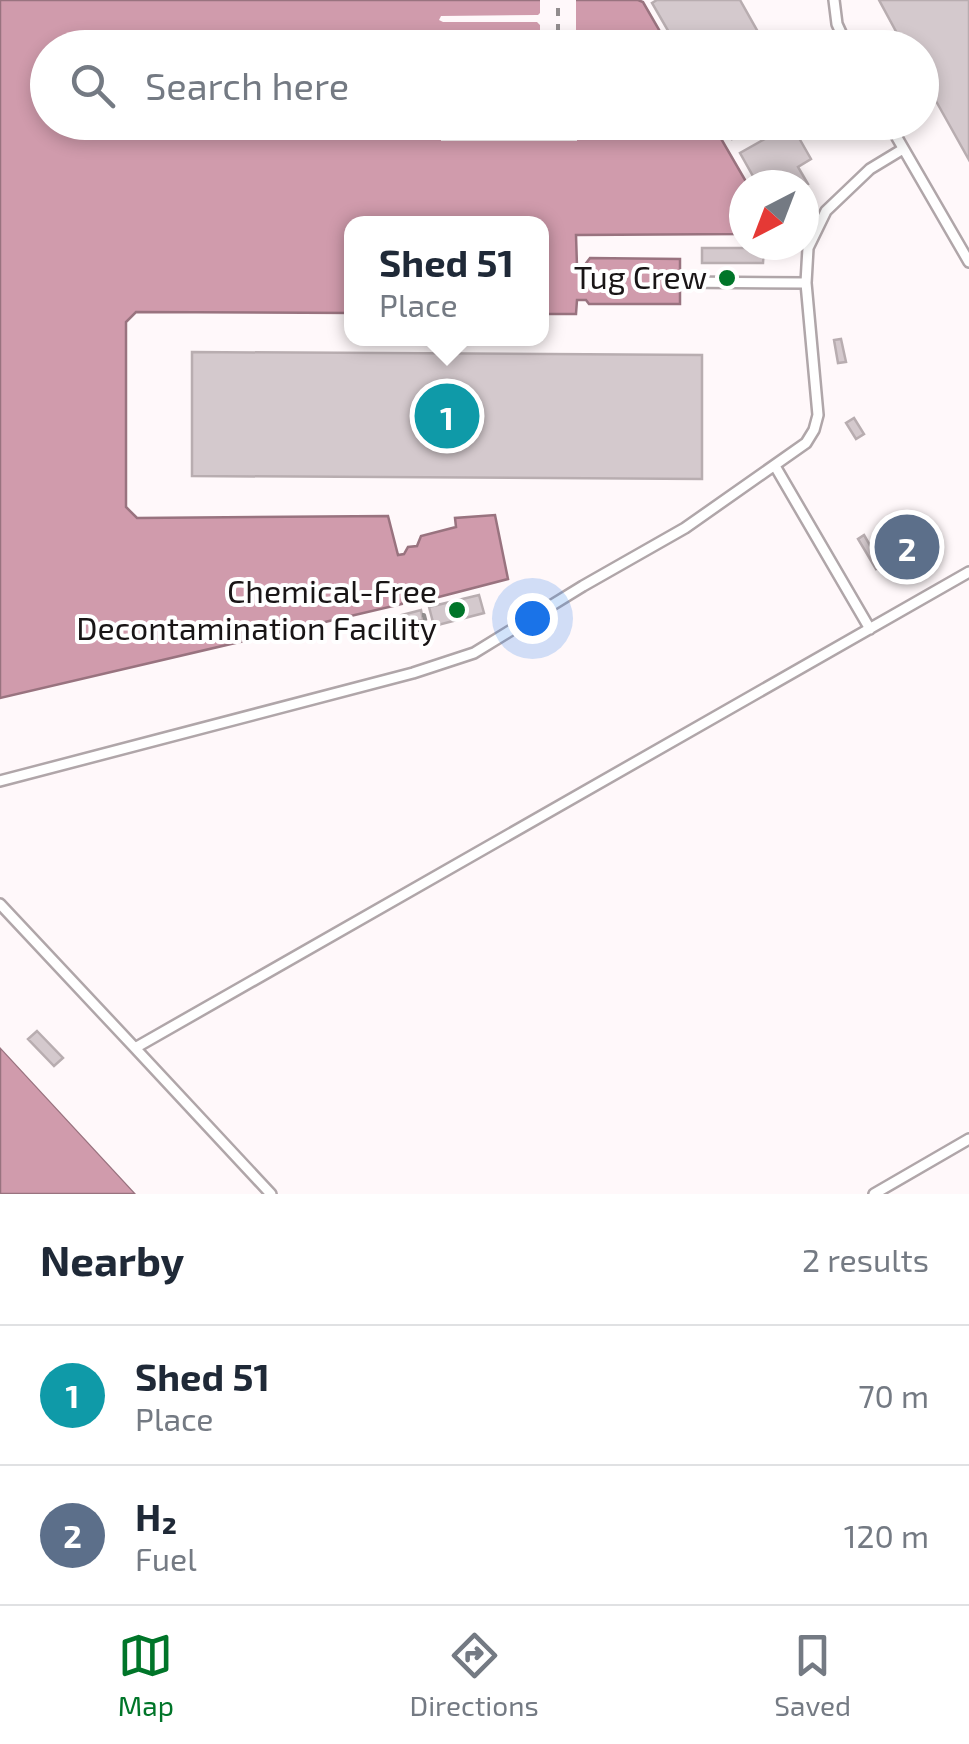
<!DOCTYPE html>
<meta charset="utf-8">
<style>
:root{--surface:#fff;--page:#f6f6f7;--text:#1f2937;--muted:#747a83;--line:#e0e1e3;--accent:#007529}
body{margin:0;font-family:"Exo 2",sans-serif;background:var(--page);color:var(--text)}
.compass{position:absolute;left:729px;top:170px;width:90px;height:90px;border-radius:50%;background:var(--surface);box-shadow:0 5px 15px #0003;rotate:222deg}
.you{position:absolute;left:532px;top:618px;width:35px;height:35px;margin:-25px;border:8px solid #fff;border-radius:50%;background:#1a73e8;box-shadow:0 0 0 15px #1a73e833}
.badge{display:grid;place-items:center;width:65px;height:65px;border-radius:50%;background:var(--accent);color:#fff;font-size:32px;font-weight:700}
.pin{position:absolute;translate:-50% -50%;border:5px solid #fff;box-shadow:0 2px 10px #0006}
.popup{position:absolute;left:344px;top:216px;width:205px;height:130px;box-sizing:border-box;display:grid;place-content:center;border-radius:20px;background:var(--surface);filter:drop-shadow(0 2px 8px #0005);font-size:32px;white-space:nowrap;color:var(--muted)}
.popup b{font-size:38px;color:var(--text)}
.popup::after{content:'';position:absolute;left:50%;top:100%;margin-left:-20px;border:20px solid transparent;border-top-color:var(--surface)}
.list{margin:0;padding:0;list-style:none}
h2{display:flex;justify-content:space-between;align-items:center;height:130px;margin:0;padding:0 40px;font-size:42px}
h2 small{font-size:32px;font-weight:400;color:var(--muted)}
.list li{display:grid;grid-template-columns:65px 1fr auto;gap:30px;align-items:center;box-sizing:border-box;height:140px;padding:0 40px;border-top:2px solid var(--line)}
.list b{display:block;font-size:38px;white-space:nowrap}
.list p{margin:0;font-size:32px;white-space:nowrap;color:var(--muted)}
.list em{font-size:32px;font-style:normal;color:var(--muted)}
.icon{flex:none;width:55px;height:55px;fill:none;stroke:currentColor;stroke-width:2;stroke-linecap:round;stroke-linejoin:round}
.map{position:relative;flex:none;width:969px;height:1194px;overflow:hidden}
.search{position:absolute;background:var(--surface);box-shadow:0 5px 15px #0003;left:30px;right:30px;top:30px;height:110px;display:flex;align-items:center;gap:25px;box-sizing:border-box;padding:0 35px;border-radius:55px;color:var(--muted);font-size:38px}
.sheet{height:410px;background:var(--surface)}
nav{display:flex;justify-content:space-around;align-items:center;box-sizing:border-box;height:140px;border-top:2px solid var(--line);background:var(--surface);font-size:28px;color:var(--muted)}
nav a{display:grid;justify-items:center;gap:5px}
nav .on{color:var(--accent)}
.map>svg:first-child{display:block}
</style>
<div class="map">
<svg width="969" height="1194" viewBox="0 0 969 1194">
<rect width="100%" height="100%" fill="#fff8fa"/>
<path fill="#d09bac" stroke="#99737f" stroke-width="2.5" d="M0,0h638l5,2 26,45 -621,1v74l664,1 36,62h-4v49l-168,1 1,31h7l6,-8 90,1v45h-91l-3,-4h-9l-1,14h-34v-90h-190v89l-216,-1 -10,10v185l11,11 251,-2 10,39 6,-1 4,-7 9,-1 4,-10 35,-9 -1,-9 40,-3 13,64 -77,20 -4,-10 -20,5 -5,10 -402,94z
M0,1047l136,147h-136z"/>
<path fill="#fff8fa" d="M540,0h36v47h-36v-22l-3,-3h-94l-4,-2 2,-4 97,-1 2,-2z
M540,123h37v18h-136v-7l96,1 3,-3z
M0,1042l4,1 137,151h-5l-136,-147z"/>
<path fill="#d4c9cd" stroke="#b8adb0" stroke-width="2.5" d="M657,0h83l27,48h-89l-26,-45z
M879,0h90v160l-47,-84v-28h-17z
M722,122h37l-27,17z
M791,124l20,35 -13,8 10,17 -4,2 -46,-1 -18,-32z
M702,248h62l-1,15h-61z
M841,339l5,23 -8,1 -4,-23z
M192,352l510,3v124l-510,-3z
M854,418l10,16 -8,5 -10,-16z
M864,535l18,31 -6,3 -18,-30z
M479,595l5,18 -50,13 -5,-19z
M421,610l2,10 -19,5 -2,-10z
M423,620l2,9 -19,5 -2,-9z
M37,1031l26,27 -9,8 -26,-27z"/>
<g fill="none" stroke-linecap="round" stroke-linejoin="round">
<defs>
<path id="service" d="M834,0l3,24 11,24
M888,122l81,140
M677,282l129,1
M775,466l95,163
M0,781l413,-108 61,-20 109,-67 102,-58 121,-85 8,-13 4,-15 -12,-132 2,-35 18,-37 44,-42 33,-20
M0,904l135,144
M271,1194l-136,-146 834,-476
M874,1194l95,-55"/>
</defs>
<use href="#service" stroke="#b0a6a9" stroke-width="14"/>
<path stroke="#928d8e" stroke-width="4" stroke-dasharray="8 8" stroke-linecap="butt" d="M558,48v-48
M558,132v-10
M422,615h2l3,12"/>
<use href="#service" stroke="#fff" stroke-width="9"/>
</g>
<g fill="#007529" stroke="#fff" stroke-width="4">
<circle cx="727" cy="278" r="10"/>
<circle cx="457" cy="610" r="10"/>
</g>
<g text-anchor="middle" stroke-width="8" stroke-linejoin="round" paint-order="stroke">
<g font-size="32" fill="#191516" stroke="#fff" text-anchor="end">
<text x="707" y="289">Tug Crew</text>
<text x="437" y="603">Chemical-Free<tspan x="437" dy="37">Decontamination Facility</tspan></text>
</g>
</g>
</svg>
<svg class="compass" viewBox="-18 -18 36 36"><path d="M0-13l5 13h-10z" fill="#e53935"/><path d="M0 13l5-13h-10z" fill="#747a83"/></svg>
<div class="you"></div>
<div class="pin badge" style="left:447px;top:416px;background:#0f9aa8">1</div>
<div class="popup"><b>Shed 51</b>Place</div>
<div class="pin badge" style="left:907px;top:547px;background:#5c6f8a">2</div>
<div class="search"><svg class="icon" aria-label="search" viewBox="0 0 24 24"><circle cx="10" cy="10" r="6"/><path d="M15 15l6 6"/></svg>Search here</div>
</div>
<section class="sheet">
<h2>Nearby<small>2 results</small></h2>
<ul class="list">
<li><span class="badge" style="background:#0f9aa8">1</span><div><b>Shed 51</b><p>Place</p></div><em>70 m</em></li>
<li><span class="badge" style="background:#5c6f8a">2</span><div><b>H₂</b><p>Fuel</p></div><em>120 m</em></li>
</ul>
</section>
<nav>
<a class="on"><svg class="icon" aria-label="map" viewBox="0 0 24 24"><path d="M3 6l6-2 6 2 6-2v14l-6 2-6-2-6 2zM9 4v14M15 6v14"/></svg>Map</a>
<a><svg class="icon" aria-label="directions" viewBox="0 0 24 24"><path d="M12 3l9 9-9 9-9-9zM9 14v-3h6M13 9l2 2-2 2"/></svg>Directions</a>
<a><svg class="icon" aria-label="saved" viewBox="0 0 24 24"><path d="M7 4h10v16l-5-4-5 4z"/></svg>Saved</a>
</nav>
